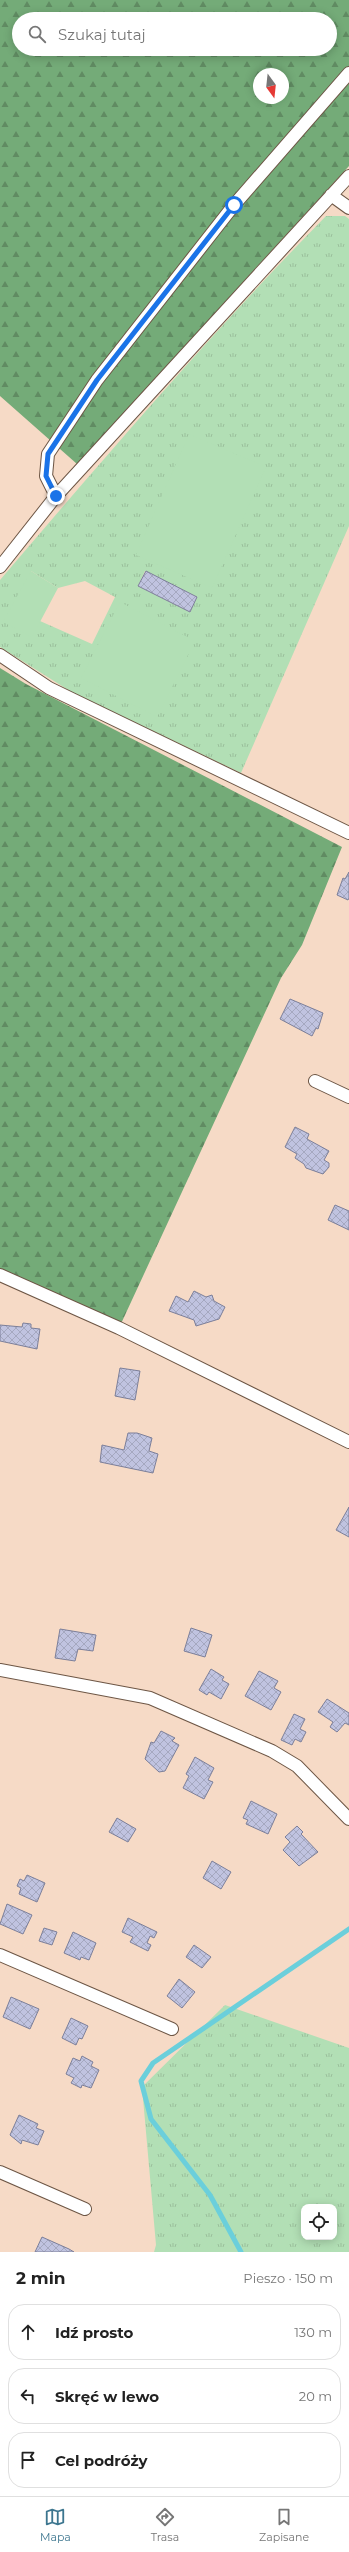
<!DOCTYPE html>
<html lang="pl">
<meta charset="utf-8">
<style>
:root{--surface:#fff;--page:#f2f2f2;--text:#222;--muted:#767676;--line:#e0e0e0;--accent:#3d768f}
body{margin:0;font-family:Montserrat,sans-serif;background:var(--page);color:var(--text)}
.controls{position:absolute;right:12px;bottom:12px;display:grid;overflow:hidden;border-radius:8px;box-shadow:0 2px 10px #0003}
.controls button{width:36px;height:36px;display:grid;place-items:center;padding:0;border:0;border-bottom:1px solid var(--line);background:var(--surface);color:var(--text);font:20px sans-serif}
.compass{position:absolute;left:253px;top:68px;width:36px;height:36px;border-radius:50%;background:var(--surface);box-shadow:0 2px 10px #0003;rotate:165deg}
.stop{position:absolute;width:12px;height:12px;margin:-9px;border:3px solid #1a73e8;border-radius:50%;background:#fff}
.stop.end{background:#1a73e8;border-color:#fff;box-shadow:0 1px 4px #0008}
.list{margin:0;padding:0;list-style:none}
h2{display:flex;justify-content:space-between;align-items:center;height:52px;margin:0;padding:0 16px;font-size:17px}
h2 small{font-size:13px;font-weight:400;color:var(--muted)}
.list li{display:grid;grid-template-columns:26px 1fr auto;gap:12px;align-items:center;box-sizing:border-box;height:56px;margin:0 8px 8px;padding:0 8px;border:1px solid var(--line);border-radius:16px}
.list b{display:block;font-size:15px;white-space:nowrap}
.list em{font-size:13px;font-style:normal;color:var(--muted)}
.icon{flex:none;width:22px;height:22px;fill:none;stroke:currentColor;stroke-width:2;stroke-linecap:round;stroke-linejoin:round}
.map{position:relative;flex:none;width:349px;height:2252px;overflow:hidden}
.search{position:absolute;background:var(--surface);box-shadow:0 2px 10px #0003;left:12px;right:12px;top:12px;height:44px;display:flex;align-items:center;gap:10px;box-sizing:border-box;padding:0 14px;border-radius:22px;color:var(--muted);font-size:15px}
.sheet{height:244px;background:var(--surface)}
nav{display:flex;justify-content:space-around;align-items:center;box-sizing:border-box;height:56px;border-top:1px solid var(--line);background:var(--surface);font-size:11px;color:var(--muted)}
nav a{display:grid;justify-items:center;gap:2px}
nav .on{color:var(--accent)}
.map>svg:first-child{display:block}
</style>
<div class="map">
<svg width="349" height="2252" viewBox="0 0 349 2252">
<defs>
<pattern id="grass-tufts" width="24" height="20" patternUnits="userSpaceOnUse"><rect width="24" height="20" fill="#b2dfb5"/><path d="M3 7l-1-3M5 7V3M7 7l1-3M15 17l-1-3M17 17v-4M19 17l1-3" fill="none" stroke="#9abf9b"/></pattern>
<pattern id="forest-firs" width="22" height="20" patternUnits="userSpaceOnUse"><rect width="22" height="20" fill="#74ab78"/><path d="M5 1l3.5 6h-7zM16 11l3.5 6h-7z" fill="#608b62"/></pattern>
<pattern id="building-cross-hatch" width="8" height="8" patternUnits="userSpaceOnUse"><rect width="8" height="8" fill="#c0c3e0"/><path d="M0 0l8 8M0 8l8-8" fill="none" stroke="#a5a8c0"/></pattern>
</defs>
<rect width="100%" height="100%" fill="#f6dac6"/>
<path fill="url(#grass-tufts)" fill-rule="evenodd" d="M326,216h19l4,3v307l-108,247 -168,-80 -73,-46v-67c106,-124 212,-248 326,-364zM31,571l27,17 27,-7 30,16 -23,47 -52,-23zM145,571l52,26 -7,15 -52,-26z
M225,2005l124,43v204h-195l2,-7 -14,-158zM304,2207h30v30h-30z"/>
<path fill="url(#forest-firs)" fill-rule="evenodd" d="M0,0h349v166l-272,298 -77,-68zM19,19h311v30h-311zM259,74h24v24h-24z
M0,668l26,16 316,163 -40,98 -21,33 -162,350 -119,-57z"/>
<path fill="#b2dfb5" d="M189,434l77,33 -54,121 -76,-33z
M31,571l27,17 -26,49 -29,-15z
M120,602l75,39 -38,76 -76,-39z"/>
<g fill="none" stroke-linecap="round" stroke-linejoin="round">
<path stroke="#6bcfdb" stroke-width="5" d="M241,2252l-31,-57 -59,-76 -10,-38 12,-18 196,-134"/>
</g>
<path fill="url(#building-cross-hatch)" stroke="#7c7f99" d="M146,571l51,26 -7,15 -52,-26z
M349,872v26l-1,2 -11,-5 6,-17 2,1z
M290,999l33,14 -5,16 -2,-1 -4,8 -32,-17z
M295,1127l14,7 -2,5 22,12 -5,9 5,3v4l-6,7 -17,-6 -2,-4 -9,-6 2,-4 -12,-7z
M335,1205l14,6v19l-21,-10z
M194,1291l12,6 6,-2 2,6 11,6 -6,12 -23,7 -2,-6 -25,-9 7,-15 12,6z
M23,1323l8,1v4l9,1 -3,20 -37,-8v-16l22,2z
M120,1368l20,3 -5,29 -20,-4z
M128,1433h9l15,5 -3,13 9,3 -5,19 -53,-11 2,-17 22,5z
M349,1507v30l-13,-7z
M191,1628l21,7 -7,22 -21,-6z
M60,1629l36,6 -3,16 -15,-2 -3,12 -20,-3z
M211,1669l13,8 -2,3 7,4 -8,15 -12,-7 -2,3 -8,-5z
M259,1671l19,10 -4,7 7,4 -10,18 -26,-14z
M327,1699l22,14v12l-4,-2 -8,9 -7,-5 3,-5 -15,-10z
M294,1714l11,5 -5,10 6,3 -5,10 -6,-3 -3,6 -11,-5z
M161,1731l14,7 -3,3 7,4 -14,26 -6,1 -14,-13 6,-17 3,1z
M195,1757l19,11 -6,12 5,2 -9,17 -21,-11 6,-12 -3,-2z
M251,1801l26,13 -9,20 -22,-10 2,-4 -5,-2z
M117,1818l19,11 -8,13 -19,-10z
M297,1826l6,6 -2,2 17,18 -19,14 -16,-16 7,-8 -5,-5z
M212,1861l19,11 -10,17 -18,-11z
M27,1875l18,8 -8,19 -18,-8 2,-6 -4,-2 3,-7 4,2z
M7,1904l25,11 -9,19 -23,-10z
M128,1918l29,14 -3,6 -4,-2 -3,7 4,2 -3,6 -18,-9 3,-5 -11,-5z
M44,1928l13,4 -5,13 -13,-4z
M73,1932l23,11 -7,17 -8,-3 -1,3 -16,-7z
M194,1945l17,12 -9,11 -16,-11z
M179,1979l16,13 -13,16 -15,-12z
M11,1997l28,12 -9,20 -27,-12z
M71,2018l17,8 -6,13 -3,-1 -3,7 -14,-7z
M82,2056l11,6 -2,4 8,4 -8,18 -9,-3 -1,3 -10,-5 3,-5 -8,-4 7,-16 7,3z
M19,2115l19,9 -2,4 8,3 -6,14 -16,-5 -1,4 -11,-9z
M42,2237l27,12 5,3h-39z"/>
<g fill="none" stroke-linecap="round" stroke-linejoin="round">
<defs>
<path id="street" d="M331,195l18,13
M56,496l-10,-20 2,-22 49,-74 137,-175 115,-132
M0,567l56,-71 293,-320
M0,655l49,33 300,145
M315,1081l34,16
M0,1275l119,53 230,114
M0,1670l150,28 122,53 25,15 52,53
M0,1955l172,74
M0,2172l85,37"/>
</defs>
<use href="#street" stroke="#6d5645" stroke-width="14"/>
<use href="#street" stroke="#fff" stroke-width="12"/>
</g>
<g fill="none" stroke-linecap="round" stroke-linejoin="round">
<path stroke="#1a73e8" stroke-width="5" d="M56,496l-10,-20 2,-22 49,-74 137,-175"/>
</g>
</svg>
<div class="controls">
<button><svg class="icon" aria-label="locate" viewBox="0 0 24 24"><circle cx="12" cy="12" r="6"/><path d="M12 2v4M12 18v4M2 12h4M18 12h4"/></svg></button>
</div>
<svg class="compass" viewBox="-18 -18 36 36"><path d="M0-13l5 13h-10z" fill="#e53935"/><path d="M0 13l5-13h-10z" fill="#767676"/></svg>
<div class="stop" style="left:234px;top:205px"></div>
<div class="stop end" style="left:56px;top:496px"></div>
<div class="search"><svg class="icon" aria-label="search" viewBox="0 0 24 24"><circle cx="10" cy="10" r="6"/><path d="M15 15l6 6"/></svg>Szukaj tutaj</div>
</div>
<section class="sheet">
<h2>2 min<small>Pieszo · 150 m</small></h2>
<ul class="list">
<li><svg class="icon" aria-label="ahead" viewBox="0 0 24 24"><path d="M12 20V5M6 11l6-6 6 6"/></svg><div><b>Idź prosto</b></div><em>130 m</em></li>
<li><svg class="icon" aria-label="left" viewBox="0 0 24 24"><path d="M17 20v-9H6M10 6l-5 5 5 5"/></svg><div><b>Skręć w lewo</b></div><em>20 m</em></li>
<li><svg class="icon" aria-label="arrive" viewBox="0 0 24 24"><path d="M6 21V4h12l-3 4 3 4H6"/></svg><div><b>Cel podróży</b></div></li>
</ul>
</section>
<nav>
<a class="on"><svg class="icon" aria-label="map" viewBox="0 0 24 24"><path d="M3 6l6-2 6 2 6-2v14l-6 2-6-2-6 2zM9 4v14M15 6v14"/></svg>Mapa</a>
<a><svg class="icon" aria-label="directions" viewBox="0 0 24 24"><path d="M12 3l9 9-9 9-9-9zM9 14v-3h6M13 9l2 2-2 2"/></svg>Trasa</a>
<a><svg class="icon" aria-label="saved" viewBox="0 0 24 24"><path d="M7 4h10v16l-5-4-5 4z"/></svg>Zapisane</a>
</nav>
